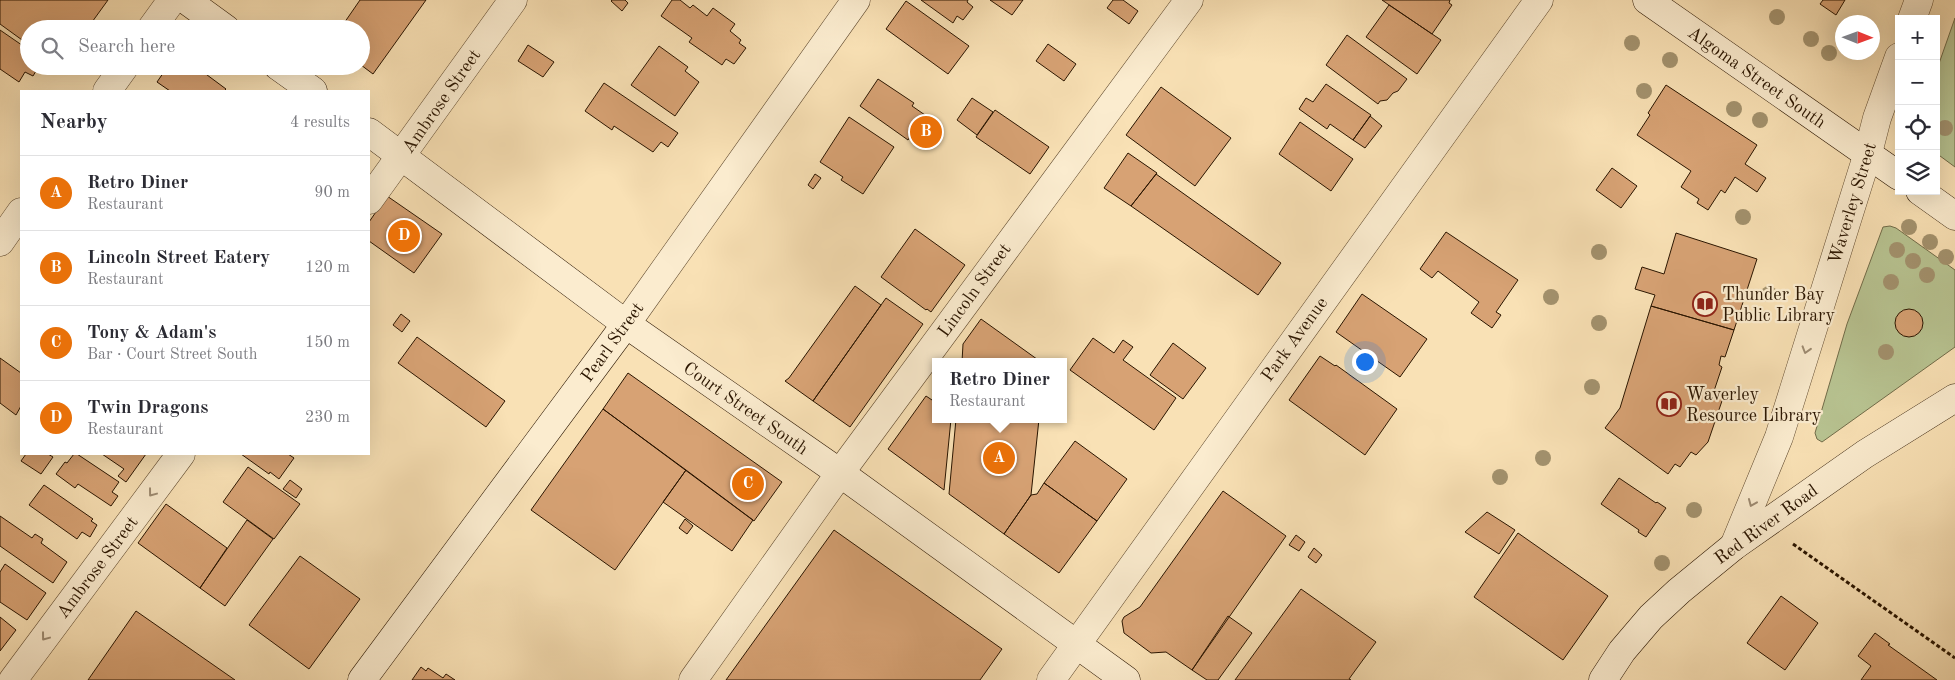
<!DOCTYPE html>
<meta charset="utf-8">
<style>
:root{--surface:#fff;--page:#f7f7f7;--text:#2b2b33;--muted:#7c7c81;--line:#e1e1e2;--accent:#8f2418}
body{margin:0;font-family:"Old Standard TT",serif;background:var(--page);color:var(--text)}
.controls{position:absolute;right:15px;top:15px;display:grid;overflow:hidden;border-radius:0px;box-shadow:0 5px 20px #0002}
.controls button{width:45px;height:45px;display:grid;place-items:center;padding:0;border:0;border-bottom:1px solid var(--line);background:var(--surface);color:var(--text);font:25px sans-serif}
.compass{position:absolute;left:1835px;top:15px;width:45px;height:45px;border-radius:50%;background:var(--surface);box-shadow:0 5px 20px #0002;rotate:91deg}
.you{position:absolute;left:1364px;top:361px;width:18px;height:18px;margin:-12px;border:4px solid #fff;border-radius:50%;background:#1a73e8;box-shadow:0 0 0 8px #1a73e833}
.badge{display:grid;place-items:center;width:32px;height:32px;border-radius:50%;background:var(--accent);color:#fff;font-size:16px;font-weight:700}
.pin{position:absolute;translate:-50% -50%;border:2px solid #fff;box-shadow:0 1px 5px #0006}
.popup{position:absolute;left:932px;top:358px;width:135px;height:65px;box-sizing:border-box;display:grid;place-content:center;border-radius:0px;background:var(--surface);filter:drop-shadow(0 1px 4px #0005);font-size:16px;white-space:nowrap;color:var(--muted)}
.popup b{font-size:19px;color:var(--text)}
.popup::after{content:'';position:absolute;left:50%;top:100%;margin-left:-10px;border:10px solid transparent;border-top-color:var(--surface)}
.list{margin:0;padding:0;list-style:none}
h2{display:flex;justify-content:space-between;align-items:center;height:65px;margin:0;padding:0 20px;font-size:21px}
h2 small{font-size:16px;font-weight:400;color:var(--muted)}
.list li{display:grid;grid-template-columns:32px 1fr auto;gap:15px;align-items:center;box-sizing:border-box;height:75px;padding:0 20px;border-top:1px solid var(--line)}
.list b{display:block;font-size:19px;white-space:nowrap}
.list p{margin:0;font-size:16px;white-space:nowrap;color:var(--muted)}
.list em{font-size:16px;font-style:normal;color:var(--muted)}
.icon{flex:none;width:28px;height:28px;fill:none;stroke:currentColor;stroke-width:2;stroke-linecap:round;stroke-linejoin:round}
.map{position:relative;flex:none;width:1955px;height:680px;overflow:hidden}
.search{position:absolute;background:var(--surface);box-shadow:0 5px 20px #0002;left:20px;top:20px;width:350px;height:55px;display:flex;align-items:center;gap:12px;box-sizing:border-box;padding:0 18px;border-radius:28px;color:var(--muted);font-size:19px}
.panel{position:absolute;background:var(--surface);box-shadow:0 5px 20px #0002;left:20px;top:90px;width:350px;height:365px;border-radius:0px}
.map>svg:first-child{display:block}
</style>
<div class="map">
<svg width="1955" height="680" viewBox="0 0 1955 680">
<rect width="100%" height="100%" fill="#f9e1b5"/>
<filter id="stains"><feTurbulence type="fractalNoise" baseFrequency=".004" numOctaves="4"/><feColorMatrix values="0 0 0 0 .2 0 0 0 0 .09 0 0 0 0 .02 0 0 0 .5 -.17"/></filter>
<radialGradient id="worn" r=".72"><stop offset=".6" stop-color="#630" stop-opacity="0"/><stop offset="1" stop-color="#630" stop-opacity=".3"/></radialGradient>
<path fill="#b8c492" stroke="#716c49" d="M1955,18v149l-19,-14v-81z
M1890,226l6,2 59,42v77l-133,95 -5,-3 -2,-6 32,-109 36,-97z"/>
<path fill="#d7a274" stroke="#2a1500" d="M0,0h108l-21,29h-58v16l-29,-21z
M360,0h66l-53,74 -12,-9v-36h-21z
M612,0h13l3,3 -6,8 -11,-10z
M672,0h8l10,8 3,-3 14,11 6,-8 22,16 -5,7 11,9 -2,3 7,5 -12,16 -8,-5 -4,6 -33,-23 3,-4 -31,-22z
M921,0h47l-1,2 6,5 -10,13 -6,-4 -4,7z
M990,0h33l-11,15z
M1113,0h10l15,11 -9,13 -22,-16z
M1382,0h68l-1,3 3,2 -20,29z
M1823,0h22l-9,15 -16,-11z
M906,1l63,45 -21,28 -62,-45z
M1389,5l52,35 -24,34 -51,-37z
M0,30l29,20v16h10l-6,10 -8,-4 -6,10 -19,-13z
M1347,35l60,44 -9,12 -5,2 -6,7 -7,1 -2,3 -52,-39z
M1048,44l28,20 -12,17 -28,-20z
M528,45l26,17 -11,15 -25,-16z
M659,46l29,21 -3,4 14,11 -24,34 -44,-31z
M168,66h27l31,23 -2,2h-54l-13,-9z
M878,79l36,24 -2,3 13,9 -17,25 -48,-34z
M604,83l74,50 -10,14 -7,-5 -8,10 -39,-26 -2,4 -27,-19z
M1326,84l45,31 -18,25 -23,-16 -3,5 -28,-20 7,-11 7,4z
M1666,85l91,60 -12,19 21,14 -9,14 -22,-15 -10,16 -4,-3 -13,20 -11,-7 2,-4 -18,-12 10,-16 -54,-36 13,-20 -2,-2z
M1161,87l70,51 -36,48 -69,-51z
M972,98l21,14 -16,23 -20,-15z
M995,110l54,37 -19,27 -54,-37z
M1370,116l12,10 -17,22 -12,-8z
M849,117l45,30 -31,47 -22,-14 2,-3 -23,-15z
M1300,122l53,37 -22,32 -52,-37z
M1128,153l29,20 -26,33 -27,-18z
M1612,168l25,18 -16,22 -25,-18z
M815,174l6,4 -8,11 -5,-4z
M1156,174l125,89 -23,32 -127,-89z
M387,196l55,38 -28,39 -45,-32v-19z
M915,229l50,36 -34,47 -4,-3 -1,1 -45,-33z
M1446,232l72,48 -22,32 5,3 -9,13 -21,-15 8,-11 -41,-31 -6,7 -12,-9z
M1676,233l81,26 -23,71 -83,-24 4,-11 -20,-6 7,-22 22,7z
M855,286l26,19 -68,96 -28,-20 4,-3z
M1362,294l65,45 -27,38 -64,-45z
M886,298l37,26 -73,103 -37,-26z
M1651,306l83,24 -9,27 -4,-1 -2,9 3,2 -8,24 10,4 -16,47 -12,13 -5,-3 -11,15 -5,-3 -7,10 -63,-46 15,-20z
M1895 323a14 14 0 1 1 28 0a14 14 0 1 1-28 0Z
M401,314l9,7 -8,11 -9,-7z
M981,319l60,43h-79l1,-18z
M417,337l88,64 -19,26 -88,-64z
M1093,338l21,15 9,-13 10,7 -10,13 53,38 -22,32 -84,-60z
M1173,343l33,25 -23,31 -33,-24z
M1320,356l15,10 1,-1 61,44 -32,46 -76,-55z
M0,358l21,15v33l-5,9 -16,-12z
M628,373l154,109 -28,39 -151,-112z
M926,396l9,6v17h16l-7,71 -56,-41z
M603,409l83,61 -71,100 -84,-60z
M956,419h83l-8,76 -27,39 -55,-40z
M1075,441l52,38 -30,42 -53,-38z
M26,454h22l5,3 -12,17 -20,-13z
M74,454h3l42,28 -7,10 6,4 -7,10 -33,-22 -3,4 -19,-14 9,-12 2,1z
M102,454h44l-20,28 -8,-6 6,-7z
M241,454h47l6,4 -15,21 -9,-7 -1,2z
M248,467l52,37 -26,35 -51,-37z
M686,470l67,50 -21,31 -69,-49z
M1619,478l37,25 1,-1 9,6 -20,29 -8,-5 1,-2 -38,-26z
M290,480l12,9 -6,9 -13,-9z
M1044,483l53,38 -38,52 -55,-39 27,-39 6,-1z
M44,485l49,34 -2,2 6,4 -7,12 -8,-5 -5,7 -48,-34z
M1223,491l63,45 -94,134 -26,-18 -15,1 -27,-20 -2,-12 2,-4 16,-10z
M166,504l61,44 -27,40 -62,-45z
M1487,512l28,18 -16,24 -34,-22z
M0,516l32,22 3,-4 8,5 -2,4 26,19 -14,21 -53,-37z
M685,519l8,7 -6,8 -8,-6z
M247,520l26,19 -48,67 -25,-18z
M834,530l168,119 -22,31h-254z
M1518,533l90,63 -45,64 -89,-63z
M1296,535l9,7 -6,9 -10,-6z
M1314,548l8,7 -6,8 -8,-6z
M300,556l60,43 -51,70 -60,-44z
M5,564l41,29 -19,27 -27,-18v-30z
M1301,589l75,53 -27,37 2,1h-116z
M1781,596l37,27 -33,47 -38,-27z
M136,611l99,69h-147z
M1228,616l24,17 -34,47h-11l-15,-10z
M0,617l16,13 -16,21z
M1875,633l15,11 -2,1 49,35h-76l10,-14 -13,-10z
M421,667l5,4 2,-3 15,10 3,-4 9,6h-43z"/>
<g fill="none" stroke-linecap="round" stroke-linejoin="round">
<defs>
<path id="street" d="M1912,19l7,-19
M151,29l21,-29
M107,91l18,-25
M369,200l144,-200
M0,242l21,-30
M626,324l230,-324
M1734,546l45,-109 89,-284 9,-35 22,-61
M13,680l168,-226
M693,680l147,-207 349,-473
M1051,680l488,-680"/>
<path id="secondary" d="M186,0l40,29
M1647,0l252,176
M278,66l35,25
M369,132l257,192 214,149 286,207
M1920,191l35,25
M362,680l264,-356
M1603,680l19,-29 29,-34 28,-26 55,-45 131,-92 90,-56"/>
</defs>
<use href="#street" stroke="#5e482d" stroke-width="29"/>
<use href="#secondary" stroke="#2a1500" stroke-width="29"/>
<path stroke="#2a1500" stroke-width="3" stroke-dasharray="4 2.5" stroke-linecap="butt" d="M1793,544l162,114"/>
<use href="#street" stroke="#fbeccf" stroke-width="28"/>
<use href="#secondary" stroke="#fbeccf" stroke-width="28"/>
</g>
<g fill="#a3926e">
<circle cx="1777" cy="17" r="8"/>
<circle cx="1811" cy="39" r="8"/>
<circle cx="1632" cy="43" r="8"/>
<circle cx="1829" cy="53" r="8"/>
<circle cx="1670" cy="60" r="8"/>
<circle cx="1644" cy="91" r="8"/>
<circle cx="1734" cy="109" r="8"/>
<circle cx="1760" cy="120" r="8"/>
<circle cx="1945" cy="128" r="8"/>
<circle cx="1743" cy="217" r="8"/>
<circle cx="1909" cy="227" r="8"/>
<circle cx="1930" cy="242" r="8"/>
<circle cx="1897" cy="250" r="8"/>
<circle cx="1599" cy="252" r="8"/>
<circle cx="1946" cy="257" r="8"/>
<circle cx="1913" cy="261" r="8"/>
<circle cx="1927" cy="275" r="8"/>
<circle cx="1891" cy="282" r="8"/>
<circle cx="1769" cy="294" r="8"/>
<circle cx="1551" cy="297" r="8"/>
<circle cx="1599" cy="323" r="8"/>
<circle cx="1886" cy="352" r="8"/>
<circle cx="1592" cy="387" r="8"/>
<circle cx="1543" cy="458" r="8"/>
<circle cx="1500" cy="477" r="8"/>
<circle cx="1694" cy="510" r="8"/>
<circle cx="1662" cy="563" r="8"/>
</g>
<defs><path id="oneway-chevron" d="M-2-3.5L2.5 0L-2 3.5" fill="none" stroke-width="1.6" stroke-linecap="round" stroke-linejoin="round" transform="scale(1.25)"/></defs>
<g stroke="#9d8b72">
<use href="#oneway-chevron" transform="translate(1806 350) rotate(107)"/>
<use href="#oneway-chevron" transform="translate(152 493) rotate(127)"/>
<use href="#oneway-chevron" transform="translate(1752 503) rotate(113)"/>
<use href="#oneway-chevron" transform="translate(45 637) rotate(127)"/>
</g>
<defs>
<symbol id="library-ring" viewBox="-11 -11 22 22"><circle r="9.5" fill="#fbeccf" stroke="#8f2418" stroke-width="1.5"/><path d="M-6-4Q-3-5.5-.7-3.5V5Q-3 3-6 4ZM6-4Q3-5.5 .7-3.5V5Q3 3 6 4Z" fill="#8f2418"/></symbol>
</defs>
<g fill-rule="evenodd">
<use href="#library-ring" x="1691" y="290" width="28" height="28"/>
<use href="#library-ring" x="1655" y="390" width="28" height="28"/>
</g>
<g text-anchor="middle" stroke-width="4.5" stroke-linejoin="round" paint-order="stroke">
<g font-size="18" fill="#2a1500" stroke="#fbeccf">
<text transform="translate(1757 77) rotate(35)" y="6">Algoma Street South</text>
<text transform="translate(441 101) rotate(-55)" y="6">Ambrose Street</text>
<text transform="translate(1852 203) rotate(-73)" y="6">Waverley Street</text>
<text transform="translate(974 290) rotate(-54)" y="6">Lincoln Street</text>
<text transform="translate(1294 339) rotate(-54)" y="6">Park Avenue</text>
<text transform="translate(612 342) rotate(-54)" y="6">Pearl Street</text>
<text transform="translate(746 408) rotate(35)" y="6">Court Street South</text>
<text transform="translate(1766 524) rotate(-36)" y="6">Red River Road</text>
<text transform="translate(97 567) rotate(-53)" y="6">Ambrose Street</text>
</g>
<g font-size="18" fill="#2a1500" stroke="#fbeccf" text-anchor="start">
<text x="1722" y="300">Thunder Bay<tspan x="1722" dy="21">Public Library</tspan></text>
<text x="1686" y="400">Waverley<tspan x="1686" dy="21">Resource Library</tspan></text>
</g>
</g>
<rect width="100%" height="100%" filter="url(#stains)"/>
<rect width="100%" height="100%" fill="url(#worn)"/>
</svg>
<div class="controls">
<button>+</button>
<button>−</button>
<button><svg class="icon" aria-label="locate" viewBox="0 0 24 24"><circle cx="12" cy="12" r="6"/><path d="M12 2v4M12 18v4M2 12h4M18 12h4"/></svg></button>
<button><svg class="icon" aria-label="layers" viewBox="0 0 24 24"><path d="M12 4l9 5-9 5-9-5zM3 14l9 5 9-5"/></svg></button>
</div>
<svg class="compass" viewBox="-18 -18 36 36"><path d="M0-13l5 13h-10z" fill="#e53935"/><path d="M0 13l5-13h-10z" fill="#7c7c81"/></svg>
<div class="you"></div>
<div class="pin badge" style="left:999px;top:458px;background:#e8710a">A</div>
<div class="popup"><b>Retro Diner</b>Restaurant</div>
<div class="pin badge" style="left:926px;top:132px;background:#e8710a">B</div>
<div class="pin badge" style="left:748px;top:484px;background:#e8710a">C</div>
<div class="pin badge" style="left:404px;top:236px;background:#e8710a">D</div>
<div class="search"><svg class="icon" aria-label="search" viewBox="0 0 24 24"><circle cx="10" cy="10" r="6"/><path d="M15 15l6 6"/></svg>Search here</div>
<section class="panel">
<h2>Nearby<small>4 results</small></h2>
<ul class="list">
<li><span class="badge" style="background:#e8710a">A</span><div><b>Retro Diner</b><p>Restaurant</p></div><em>90 m</em></li>
<li><span class="badge" style="background:#e8710a">B</span><div><b>Lincoln Street Eatery</b><p>Restaurant</p></div><em>120 m</em></li>
<li><span class="badge" style="background:#e8710a">C</span><div><b>Tony &amp; Adam's</b><p>Bar · Court Street South</p></div><em>150 m</em></li>
<li><span class="badge" style="background:#e8710a">D</span><div><b>Twin Dragons</b><p>Restaurant</p></div><em>230 m</em></li>
</ul>
</section>
</div>
